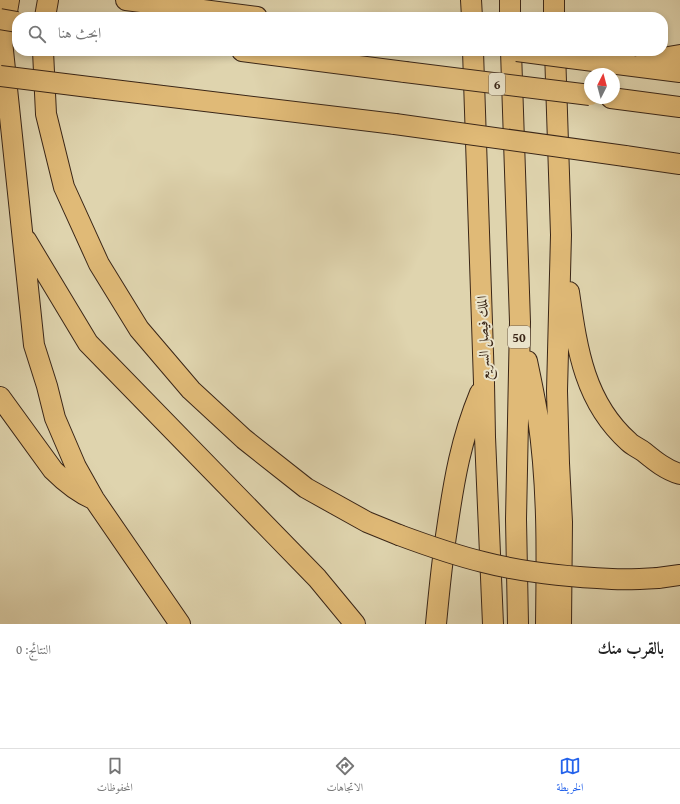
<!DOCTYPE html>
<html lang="ar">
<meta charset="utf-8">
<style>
:root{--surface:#fff;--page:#f2f2f2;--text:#222;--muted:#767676;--line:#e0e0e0;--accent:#2563eb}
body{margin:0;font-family:"Gentium Book Plus",Amiri,serif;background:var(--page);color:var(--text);direction:rtl}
.compass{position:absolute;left:584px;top:68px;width:36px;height:36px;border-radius:50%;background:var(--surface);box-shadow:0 2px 6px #0003;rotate:6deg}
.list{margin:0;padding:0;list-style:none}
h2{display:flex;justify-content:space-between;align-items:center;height:52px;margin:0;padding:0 16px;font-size:17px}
h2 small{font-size:13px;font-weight:400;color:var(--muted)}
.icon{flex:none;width:22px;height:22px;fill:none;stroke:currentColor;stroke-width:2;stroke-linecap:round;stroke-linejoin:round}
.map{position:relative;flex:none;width:680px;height:624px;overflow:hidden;direction:ltr}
.search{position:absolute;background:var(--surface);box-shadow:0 2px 6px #0003;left:12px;right:12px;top:12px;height:44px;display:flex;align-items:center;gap:10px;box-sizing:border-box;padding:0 14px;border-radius:16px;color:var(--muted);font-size:15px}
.sheet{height:124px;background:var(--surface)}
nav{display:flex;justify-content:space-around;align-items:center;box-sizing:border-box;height:56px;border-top:1px solid var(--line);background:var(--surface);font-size:11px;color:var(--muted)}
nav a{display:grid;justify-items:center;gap:2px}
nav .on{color:var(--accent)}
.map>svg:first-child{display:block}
</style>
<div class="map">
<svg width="680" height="624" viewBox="0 0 680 624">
<rect width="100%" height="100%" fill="#dfd4ae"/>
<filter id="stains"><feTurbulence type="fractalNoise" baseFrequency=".005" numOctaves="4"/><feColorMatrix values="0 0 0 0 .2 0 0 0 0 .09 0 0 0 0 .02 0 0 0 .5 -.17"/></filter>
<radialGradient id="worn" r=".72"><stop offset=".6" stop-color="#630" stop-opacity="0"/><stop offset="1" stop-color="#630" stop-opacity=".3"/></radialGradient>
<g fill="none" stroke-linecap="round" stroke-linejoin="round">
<defs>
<path id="motorway" d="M9,0l-7,41 32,304 13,41 8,32 21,49 18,32 86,125
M126,0l131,17
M471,0l1,17
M510,0v17
M554,0v17
M45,17l3,-17
M43,51l3,63 18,73 35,77 40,65 52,61 53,49 62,49 61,34 32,13
M242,51l163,21
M473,51l11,332 1,54 8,187
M511,51l9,271 -4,197 2,105
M555,51l6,184 -4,156 2,72 3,59 -1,102
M570,58l110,14
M645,61l35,-6
M97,88l298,36
M611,98l69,9
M625,156l55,8
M26,240l62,103 229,235 38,46
M569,292c8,56 15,110 60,150 4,4 10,6 15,10 11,9 22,18 36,22
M527,361c4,19 8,38 11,57 10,68 9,137 8,206
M0,397l53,73c12,12 24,22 40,29
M658,578l22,-3
M436,624c3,-32 6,-63 11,-95 7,-49 14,-90 33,-136"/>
</defs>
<use href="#motorway" stroke="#3a2617" stroke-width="22"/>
<use href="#motorway" stroke="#e0ba77" stroke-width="20"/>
<defs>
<path id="motorway-bridge" d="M0,19l17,3
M517,51l53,7
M405,72l185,23
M0,76l97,12
M395,124l230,32
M399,535c27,10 55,20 84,27 42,11 86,15 129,17 16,1 31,0 46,-1"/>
</defs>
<use href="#motorway-bridge" stroke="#3a2617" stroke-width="22" stroke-linecap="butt"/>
<use href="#motorway-bridge" stroke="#e0ba77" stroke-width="20"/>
</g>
<g text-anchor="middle" stroke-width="4" stroke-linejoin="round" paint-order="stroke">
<g fill="#eae3ca" stroke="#6f5f4d" stroke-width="1">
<rect x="489" y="73" width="16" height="22" rx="3"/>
<rect x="508" y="326" width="22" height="22" rx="3"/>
</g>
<g font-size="13" font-weight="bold" fill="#3a2617">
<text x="497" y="89">6</text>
<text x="519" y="342">50</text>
</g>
<g font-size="14" fill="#3a2617" stroke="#eae3ca">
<text transform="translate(483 338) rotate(-92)" y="5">الملك فيصل السريع</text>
</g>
</g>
<rect width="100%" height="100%" filter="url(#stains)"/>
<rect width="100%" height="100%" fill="url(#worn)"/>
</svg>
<svg class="compass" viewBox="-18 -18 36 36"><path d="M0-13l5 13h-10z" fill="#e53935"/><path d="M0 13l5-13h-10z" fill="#767676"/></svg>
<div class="search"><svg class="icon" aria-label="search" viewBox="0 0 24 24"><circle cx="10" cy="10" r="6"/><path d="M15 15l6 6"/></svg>ابحث هنا</div>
</div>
<section class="sheet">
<h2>بالقرب منك<small>النتائج: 0</small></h2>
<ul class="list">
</ul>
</section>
<nav>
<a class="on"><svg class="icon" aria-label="map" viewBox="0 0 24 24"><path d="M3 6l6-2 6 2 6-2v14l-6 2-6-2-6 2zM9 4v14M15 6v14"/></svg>الخريطة</a>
<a><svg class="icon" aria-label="directions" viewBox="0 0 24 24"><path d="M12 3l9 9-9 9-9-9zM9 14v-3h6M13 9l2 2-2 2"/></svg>الاتجاهات</a>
<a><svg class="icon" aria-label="saved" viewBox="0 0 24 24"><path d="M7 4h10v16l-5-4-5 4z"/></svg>المحفوظات</a>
</nav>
